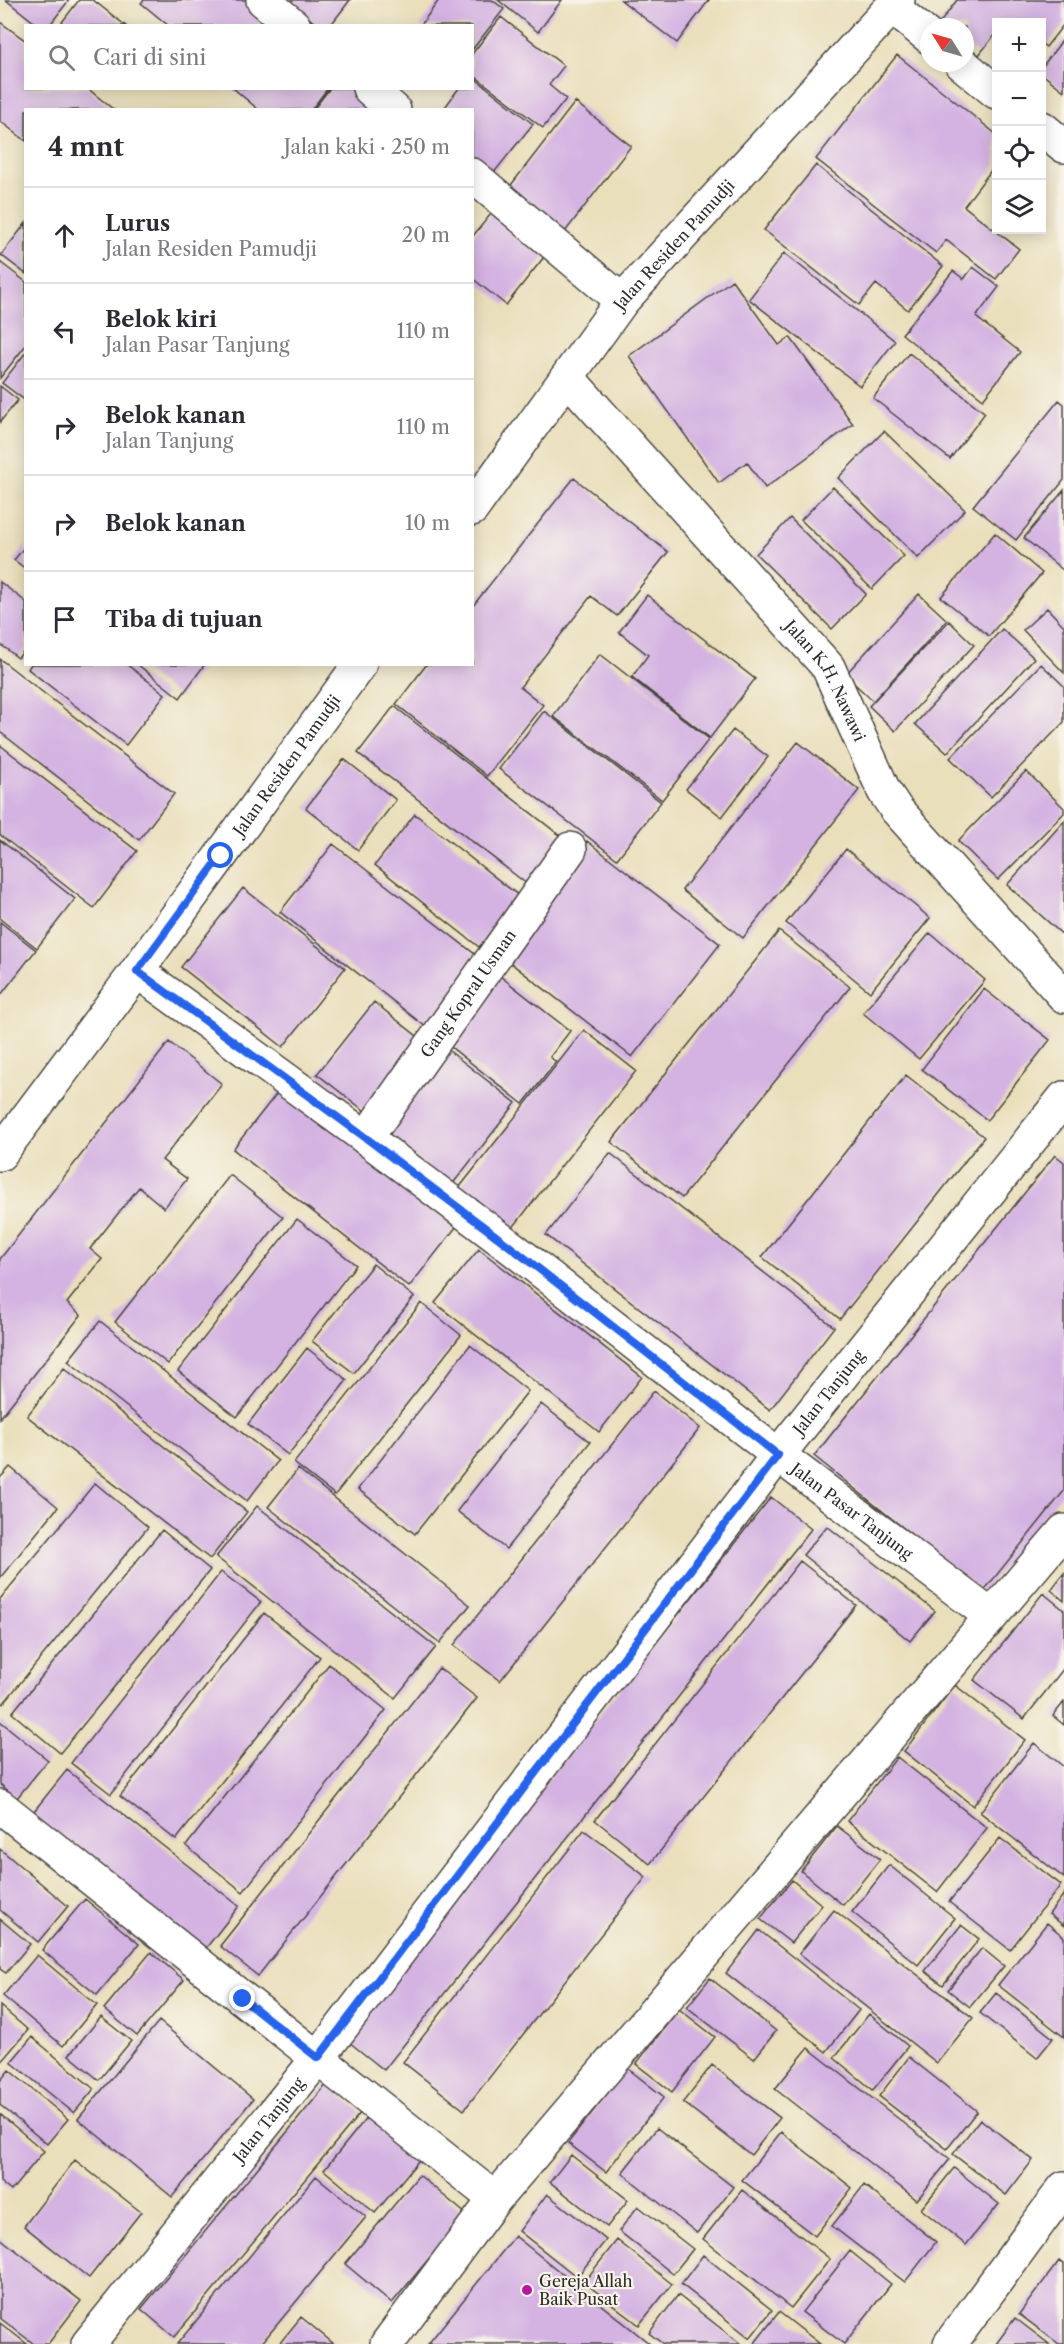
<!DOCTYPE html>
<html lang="id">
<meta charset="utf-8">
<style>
:root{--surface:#fff;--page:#f2f2f3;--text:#2b2b33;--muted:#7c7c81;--line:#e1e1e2}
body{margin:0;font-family:"Libre Caslon Text",serif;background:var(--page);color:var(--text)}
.controls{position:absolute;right:18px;top:18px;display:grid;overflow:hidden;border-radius:0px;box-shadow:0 3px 15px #0003}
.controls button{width:54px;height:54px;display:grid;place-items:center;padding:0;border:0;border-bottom:2px solid var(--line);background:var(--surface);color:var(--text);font:30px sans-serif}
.compass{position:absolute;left:920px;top:18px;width:54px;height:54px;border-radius:50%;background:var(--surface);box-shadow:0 3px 15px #0003;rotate:307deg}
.stop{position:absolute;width:18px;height:18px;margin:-14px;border:4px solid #2563eb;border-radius:50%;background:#fff}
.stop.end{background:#2563eb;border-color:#fff;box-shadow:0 2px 6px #0008}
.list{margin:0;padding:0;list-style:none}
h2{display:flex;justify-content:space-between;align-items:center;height:78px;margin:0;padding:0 24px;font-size:26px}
h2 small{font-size:20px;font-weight:400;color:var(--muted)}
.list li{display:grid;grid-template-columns:39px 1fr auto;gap:18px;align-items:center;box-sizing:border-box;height:96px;padding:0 24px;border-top:2px solid var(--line)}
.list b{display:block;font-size:22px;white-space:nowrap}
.list p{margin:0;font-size:20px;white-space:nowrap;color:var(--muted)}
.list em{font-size:20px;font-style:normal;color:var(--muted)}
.icon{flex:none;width:33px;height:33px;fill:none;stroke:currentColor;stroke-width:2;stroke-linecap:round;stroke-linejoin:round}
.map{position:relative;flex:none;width:1064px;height:2344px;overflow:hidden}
.search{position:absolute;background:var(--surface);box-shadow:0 3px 15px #0003;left:24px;top:24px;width:450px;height:66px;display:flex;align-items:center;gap:15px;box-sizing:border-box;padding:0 21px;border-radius:0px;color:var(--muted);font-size:22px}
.panel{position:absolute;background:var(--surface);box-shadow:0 3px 15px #0003;left:24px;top:108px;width:450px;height:558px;border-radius:0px}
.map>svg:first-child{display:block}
</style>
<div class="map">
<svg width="1064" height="2344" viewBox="0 0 1064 2344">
<rect width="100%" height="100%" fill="#f7f3e8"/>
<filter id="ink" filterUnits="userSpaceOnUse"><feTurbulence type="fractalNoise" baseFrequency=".0167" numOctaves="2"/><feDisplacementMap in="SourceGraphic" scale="12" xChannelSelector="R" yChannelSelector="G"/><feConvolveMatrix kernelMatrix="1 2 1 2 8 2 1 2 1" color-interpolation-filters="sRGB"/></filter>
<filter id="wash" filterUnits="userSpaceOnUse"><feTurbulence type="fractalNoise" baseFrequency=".008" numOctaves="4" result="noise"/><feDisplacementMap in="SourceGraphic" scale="24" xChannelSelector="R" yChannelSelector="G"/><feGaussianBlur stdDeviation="1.35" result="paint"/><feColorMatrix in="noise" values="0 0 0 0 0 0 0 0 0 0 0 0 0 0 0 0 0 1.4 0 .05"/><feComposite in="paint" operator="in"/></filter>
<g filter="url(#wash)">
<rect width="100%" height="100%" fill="#eadfbb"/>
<g id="blocks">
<path fill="#d4b2e2" d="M6,0h63l-20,26h-10z
M79,0h14l33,26h-67z
M144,0h107l17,13 -11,13h-88l-28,-23z
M286,0h64l-20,26h-11z
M439,0h53l12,9 -32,41v-24h-52z
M498,0h64l-24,32z
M621,0h88l-32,43z
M957,0h107v24l-18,23 -4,-3v-22h-46v11l-17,22 -14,-11v-17h-22l-4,-3z
M501,17l63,49 -15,19 17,14 -23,29 -71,-54v-20z
M0,22l26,19v47h61l27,22h-88v31l-26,-20z
M1064,38v53l-22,-17v-7z
M897,55l99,79v30l-32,42 55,43 -23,30 -50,-39 -10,13 -120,-94z
M472,76l61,48 -45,56 -16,-12v-58h-29l16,-22h13z
M233,88h95l-17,22h-52z
M330,88h26l26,22h-69z
M575,102l56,44 -73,95 -57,-43z
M816,165l127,101 -35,44 -32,-26 -17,21 -95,-75z
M495,209l53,43 -42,53 -34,-27v-41z
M26,223v51l-25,-19z
M784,253l111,88 -35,45 -111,-87z
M0,262l26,20v63l-26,33z
M973,267l26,20 -23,30 44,35 -37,47 -81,-65 51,-63 11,8z
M732,280l47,65 11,-8 63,87 -88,64 -18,-26 -28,21 -90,-127z
M26,352v49l-24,-18z
M909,353l76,60 -35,46 -77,-61z
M0,386l18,14 -18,22z
M1059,400l5,4v76l-48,60 -43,-34z
M884,431l81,79 -47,48 -80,-80z
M574,478l94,74 -51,64 -26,-20 -71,91 23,18 -56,71 -91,-72 31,-40h45v-57z
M833,487l71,69 -32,33 -71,-69z
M1064,490v81l-40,-33z
M790,518l76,76 -34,35 -76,-75z
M995,533l47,40 -53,63 -48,-39z
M26,545v24l-12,-9z
M0,582l26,20v46l-8,10 -18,-14z
M919,594l28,26 -74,81 -28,-26z
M647,595l108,84 -45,59 -78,-61 16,-22 -29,-23z
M1047,608l17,18v47l-41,-43z
M949,621l25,24 -79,86 -26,-25z
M1002,629l32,29 -87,95 -32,-29z
M600,654l109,85 -47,61 -109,-84z
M0,659l174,135 -35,46 -139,-108z
M31,664h95l39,30 -39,51 -98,-76z
M137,664h68l-25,34z
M1041,664l23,22v36l-73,75 -41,-39z
M394,706l169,132 -36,46 -169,-131z
M544,711l117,91 -44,57 -118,-90z
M733,730l35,27 -46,60 -36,-28z
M798,742l61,48 -116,148 -61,-48z
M0,745l137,106 -43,57 -94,-73z
M344,759l52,41 -38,50 -52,-42z
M1026,771l38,37v5l-66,67 -40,-39z
M415,814l104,82 -40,51 -104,-82z
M1064,821v115l-57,-51z
M0,840l75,59 -38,49 -37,-29z
M587,841l133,103 -88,113 -133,-103z
M333,844l152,118 -54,69 -151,-119z
M846,849l84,69 -60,74 -84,-69z
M243,888l102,80 -62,79 -102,-80z
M0,922l36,28 -36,46z
M779,931l71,56 -168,211 -71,-56z
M930,933l55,47 -66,79 -56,-46z
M500,976l70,55 -20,26 6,5 -33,42 -76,-60z
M984,989l66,51 -63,80 -65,-51z
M374,1002l48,38 -56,72 -49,-38z
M584,1030l52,41 -125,159 -52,-42z
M169,1042l53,42 -60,76 25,19 -23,29 -25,-21 -49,62 12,10 -35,44 14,12 -81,103v-159z
M448,1050l68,53 -65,83 -68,-54z
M906,1075l78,62 -144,182 -78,-62z
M285,1083l176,138 -52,66 -176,-138z
M610,1153l224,174 -64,83 -224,-175z
M1055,1155l9,7v329l-81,101 -169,-136z
M230,1175l53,42 -115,147 -53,-42z
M297,1219l59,46 -119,152 -59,-46z
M479,1249l163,128 -43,55 -164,-129z
M373,1264l41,33 -60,76 -42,-32z
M421,1303l40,32 -126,160 -41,-32z
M100,1321l178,140 -31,40 -179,-140z
M470,1345l58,46 -113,143 -57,-45z
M307,1348l40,32 -59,75 -40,-31z
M64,1368l183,144 -37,47 -183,-143z
M654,1391l46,37 -200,253 -46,-36z
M541,1404l49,38 -84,107 -49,-38z
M10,1467l48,40 -58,71v-100z
M298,1469l172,136 -30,38 -172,-136z
M95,1483l53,44 -145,177 -3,-3v-102z
M771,1497l40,32 -427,541 -40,-32z
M257,1506l179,141 -41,51 -179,-141z
M827,1526l108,85 -25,30 -107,-86z
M162,1530l48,40 -150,183 -48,-40z
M800,1561l56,44 -206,259 -55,-44z
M221,1572l40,30 -150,192 -40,-31z
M1064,1573v28l-13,-11z
M1043,1593l21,17v58l-40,51 -50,-39z
M264,1613l56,44 -144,183 -56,-44z
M329,1664l57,46 -143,182 -57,-46z
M439,1668l38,30 -219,278 -38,-30z
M955,1685l70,55 -52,66 -69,-55z
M1064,1702v23l-11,-9z
M0,1721l48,39 -31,38 -17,-14z
M1034,1743l30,24v111l-84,-66z
M897,1757l90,71 -50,64 -90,-71z
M67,1770l172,136 -40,51 -173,-136z
M837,1826l43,33 -37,46 -42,-34z
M584,1830l62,47 -182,233 -61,-48z
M1000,1838l61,47 -51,65 -61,-48z
M0,1849l68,57 -30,36 -38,-32z
M889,1865l66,53 -37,47 -66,-53z
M792,1880l30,25 -31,38 -31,-24z
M1064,1894v32l-15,-12z
M85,1899l54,45 -42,51 -55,-45z
M834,1910l139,108 -36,45 -138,-109z
M0,1919l30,25 -24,29 -6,-4z
M1047,1923l17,14v100l-66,-52z
M961,1925l18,14 -36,46 -18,-14z
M759,1930l100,80 -33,42 -100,-79z
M982,1948l22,18 -34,41 -22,-17z
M151,1952l33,28 -47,56 -33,-27z
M37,1955l60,50 -34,41 -60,-50z
M710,1978l66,53 -22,28 -67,-52z
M996,1993l57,45 -16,20 -57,-45z
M0,2006l28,24 -28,33z
M679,2009l36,28 -43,55 -36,-28z
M869,2014l39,32 -35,44 -39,-32z
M101,2017l30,24 -32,39 -30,-25z
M159,2021l94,78 -81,98 -94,-78z
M32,2037l62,52 -20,24 -63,-51z
M808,2048l142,111 -33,41 -142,-111z
M909,2057l68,54 -30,38 -68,-53z
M712,2065l68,53 -29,37 -68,-53z
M627,2068l37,29 -58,75 -38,-29z
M9,2070l59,49 -21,25 -47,-39v-24z
M327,2084l34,28 -187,225 -33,-28z
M372,2111l52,43 -49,59 -51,-43z
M0,2114l44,37 -33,40 -11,-9z
M980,2119l53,41 -27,35 -53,-41z
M657,2128l76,59 -36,46 -75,-60z
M781,2132l71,56 -37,48 -73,-56z
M571,2155l57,45 -21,27 -57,-45z
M75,2160l66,52 -52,66 -65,-52z
M954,2168l45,36 -33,41 -45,-36z
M419,2175l47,39 -74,89 -47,-39z
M316,2176l50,41 -105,127h-84z
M864,2185l72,57 -31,40 -73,-56z
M742,2190l88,69 -39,49 -88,-69z
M547,2194l59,46 -29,37 -58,-46z
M638,2206l55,43 -20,25 -54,-43z
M515,2236l135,108h-222z
M0,2238l81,63 -33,43h-14l-34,-26z
M617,2240l55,44 -33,41 -55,-43z
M850,2251l41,33 -47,60 -42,-32z
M703,2255l69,55 -22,28 -69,-54z
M1059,2261l5,3v80h-5l-40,-30z
M678,2295l63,49h-78l-14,-11z
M779,2312l41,32h-66z
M301,2317l33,27h-55z
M1015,2318l34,26h-53z
M0,2323l27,21h-27z"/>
</g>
</g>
<g filter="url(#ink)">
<use href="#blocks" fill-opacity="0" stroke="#484641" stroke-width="1.5"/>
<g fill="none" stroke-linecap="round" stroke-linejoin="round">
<defs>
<g id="minor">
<path d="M263,0l31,26"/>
<path d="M892,7l37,30"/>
<path d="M961,63l35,29"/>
<path d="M369,88l25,22"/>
<path d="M1042,128l22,18"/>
<path d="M472,175l150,126"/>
<path id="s1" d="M568,378l260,289 56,124 12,18 168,187"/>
<path id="s2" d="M472,509l150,-208 276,-301"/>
<path id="s3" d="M137,971l229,167 146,110 266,207 213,161"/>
<path id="s4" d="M366,1138l204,-289"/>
<path id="s5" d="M0,1154l137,-183 223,-307"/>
<path d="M0,1806l495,393"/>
<path id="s6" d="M88,2344l230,-286 460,-603 286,-357"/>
<path d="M387,2344l108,-145 569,-668"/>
<path d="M950,2344l114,-156"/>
</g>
</defs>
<use href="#minor" stroke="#484641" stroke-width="36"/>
<use href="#minor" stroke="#fff" stroke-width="33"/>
</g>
</g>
<g fill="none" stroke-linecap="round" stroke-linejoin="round" filter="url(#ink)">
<path stroke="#2563eb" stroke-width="8" d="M221,856l-84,115 229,167 146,110 266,207 -460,603 -75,-59"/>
</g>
<circle fill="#b5179e" stroke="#f7f3e8" stroke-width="2" cx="527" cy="2290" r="6"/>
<g text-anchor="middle" stroke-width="4.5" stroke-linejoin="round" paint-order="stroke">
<g font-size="16" fill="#2b2b2b" stroke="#f7f3e8">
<text dy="6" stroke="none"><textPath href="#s2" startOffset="333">Jalan Residen Pamudji</textPath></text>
<text dy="6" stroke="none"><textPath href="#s1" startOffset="399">Jalan K.H. Nawawi</textPath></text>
<text dy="6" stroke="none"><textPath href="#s5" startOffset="483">Jalan Residen Pamudji</textPath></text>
<text dy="6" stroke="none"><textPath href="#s4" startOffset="177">Gang Kopral Usman</textPath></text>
<text dy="6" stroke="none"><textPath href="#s6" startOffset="1206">Jalan Tanjung</textPath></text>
<text dy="6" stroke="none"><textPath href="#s3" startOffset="896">Jalan Pasar Tanjung</textPath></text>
<text dy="6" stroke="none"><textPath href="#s6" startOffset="288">Jalan Tanjung</textPath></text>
</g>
<g font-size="16" fill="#2b2b2b" stroke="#f7f3e8" text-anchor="start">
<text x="539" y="2287">Gereja Allah<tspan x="539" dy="18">Baik Pusat</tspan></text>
</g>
</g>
</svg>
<div class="controls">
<button>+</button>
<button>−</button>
<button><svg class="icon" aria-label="locate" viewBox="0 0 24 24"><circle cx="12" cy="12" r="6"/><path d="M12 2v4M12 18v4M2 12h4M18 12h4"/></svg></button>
<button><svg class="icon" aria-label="layers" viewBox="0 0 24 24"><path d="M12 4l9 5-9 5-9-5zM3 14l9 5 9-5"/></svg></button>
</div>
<svg class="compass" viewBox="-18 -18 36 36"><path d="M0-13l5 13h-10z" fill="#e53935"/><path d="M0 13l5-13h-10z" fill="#7c7c81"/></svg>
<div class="stop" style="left:221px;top:856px"></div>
<div class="stop end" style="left:243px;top:1999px"></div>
<div class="search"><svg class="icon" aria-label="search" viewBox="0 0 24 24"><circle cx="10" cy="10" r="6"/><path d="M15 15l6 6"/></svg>Cari di sini</div>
<section class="panel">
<h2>4 mnt<small>Jalan kaki · 250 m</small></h2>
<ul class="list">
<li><svg class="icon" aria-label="ahead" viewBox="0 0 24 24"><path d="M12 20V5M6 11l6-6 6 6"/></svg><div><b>Lurus</b><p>Jalan Residen Pamudji</p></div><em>20 m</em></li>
<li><svg class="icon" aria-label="left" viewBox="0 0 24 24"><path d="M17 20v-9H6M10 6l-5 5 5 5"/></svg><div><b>Belok kiri</b><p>Jalan Pasar Tanjung</p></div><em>110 m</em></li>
<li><svg class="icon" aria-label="right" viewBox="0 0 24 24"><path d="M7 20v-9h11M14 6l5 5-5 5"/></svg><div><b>Belok kanan</b><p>Jalan Tanjung</p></div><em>110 m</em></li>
<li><svg class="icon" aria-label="right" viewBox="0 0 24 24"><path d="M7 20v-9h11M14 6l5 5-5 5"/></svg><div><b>Belok kanan</b></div><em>10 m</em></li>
<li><svg class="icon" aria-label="arrive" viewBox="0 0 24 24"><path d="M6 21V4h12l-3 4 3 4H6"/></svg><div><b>Tiba di tujuan</b></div></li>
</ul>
</section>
</div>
